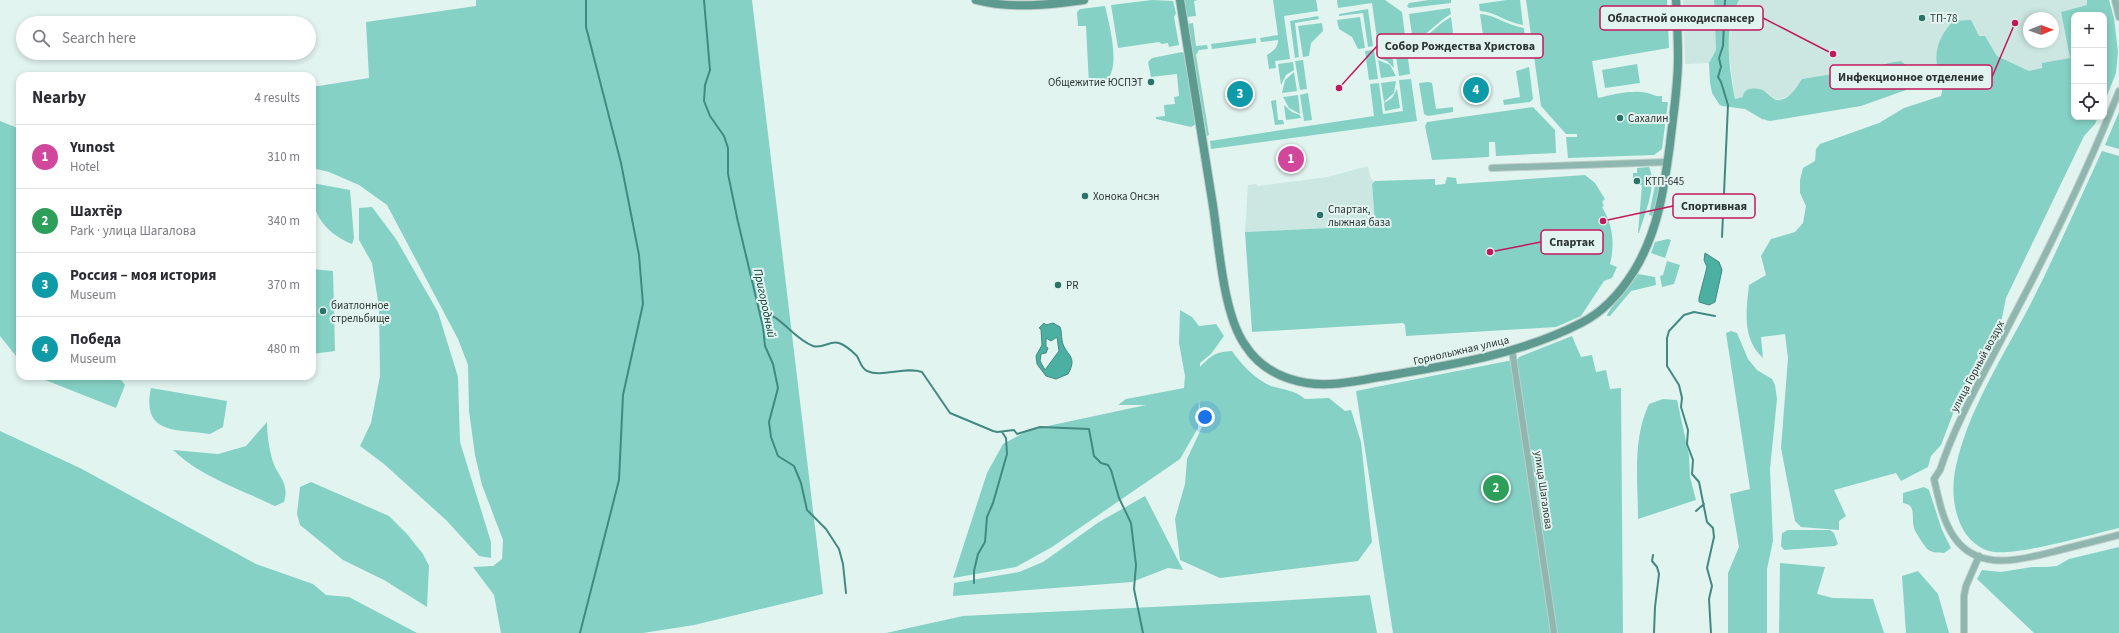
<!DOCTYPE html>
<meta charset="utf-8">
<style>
:root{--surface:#fff;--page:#f7f7f7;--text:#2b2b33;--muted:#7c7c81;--line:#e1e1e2;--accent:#0f766e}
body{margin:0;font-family:"Source Sans 3",sans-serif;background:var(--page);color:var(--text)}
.controls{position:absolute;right:12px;top:12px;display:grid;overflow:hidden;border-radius:8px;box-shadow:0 2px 6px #0003}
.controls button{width:36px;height:36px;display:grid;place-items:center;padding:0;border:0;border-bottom:1px solid var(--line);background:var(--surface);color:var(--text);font:20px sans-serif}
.compass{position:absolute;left:2023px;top:12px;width:36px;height:36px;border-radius:50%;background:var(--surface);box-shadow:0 2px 6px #0003;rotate:89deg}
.you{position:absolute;left:1205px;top:417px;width:14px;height:14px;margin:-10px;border:3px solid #fff;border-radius:50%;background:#1a73e8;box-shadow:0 0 0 6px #1a73e833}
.badge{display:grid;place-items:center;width:26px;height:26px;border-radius:50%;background:var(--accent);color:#fff;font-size:13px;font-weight:700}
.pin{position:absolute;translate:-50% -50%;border:2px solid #fff;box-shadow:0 1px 4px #0006}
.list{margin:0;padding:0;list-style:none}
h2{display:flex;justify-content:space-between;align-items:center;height:52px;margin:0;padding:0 16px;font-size:17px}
h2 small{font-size:13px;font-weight:400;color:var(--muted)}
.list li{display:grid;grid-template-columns:26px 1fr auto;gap:12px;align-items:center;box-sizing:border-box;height:64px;padding:0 16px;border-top:1px solid var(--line)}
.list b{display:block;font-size:15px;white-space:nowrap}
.list p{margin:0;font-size:13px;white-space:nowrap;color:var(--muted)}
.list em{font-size:13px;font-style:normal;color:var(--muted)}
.icon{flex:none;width:22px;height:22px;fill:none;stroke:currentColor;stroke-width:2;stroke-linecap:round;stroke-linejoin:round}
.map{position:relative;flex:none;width:2119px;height:633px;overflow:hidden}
.search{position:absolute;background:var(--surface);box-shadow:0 2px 6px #0003;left:16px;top:16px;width:300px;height:44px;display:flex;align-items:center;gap:10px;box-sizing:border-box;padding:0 14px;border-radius:22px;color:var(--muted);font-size:15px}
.panel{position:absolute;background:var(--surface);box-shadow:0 2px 6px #0003;left:16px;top:72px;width:300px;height:308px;border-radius:12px}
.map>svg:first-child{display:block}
</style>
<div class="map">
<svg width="2119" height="633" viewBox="0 0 2119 633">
<rect width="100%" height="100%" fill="#e2f4f0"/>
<path fill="#cce7e2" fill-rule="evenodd" d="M1683,0h31l2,50 -7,13 -24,1z
M1739,0h348v5l-26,7 9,46 -27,5v5l-14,3 -32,-15 -12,-20 -48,11 1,24 -14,9 -11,-3 -2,-10 -10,-6 -13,2 -19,9 -37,2 -30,5 -12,16 -10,5 -7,-1 -6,-7 -32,7 -7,-52 7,-39zM2029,18h24v24h-24z
M1368,166l3,13 4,2 -3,3 3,39 -2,3 -128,6 3,-47 8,-1 2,2 69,-9z"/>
<path fill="#86d1c5" d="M476,0h276l71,594 -129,31 -51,8h-142l-7,-38 -21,-28 20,-1 9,-7 1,-19 -21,-55 -7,-30 -6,-44 -1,-46 -10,-26 -71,-134 -28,-20 -30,-13 -17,-4v-81l57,-9 -3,-56 110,-16z
M1152,0l21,1 3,12 -2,4 5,28 -10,2 -1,-4 -6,1 -3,-2 -41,6 -7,-43z
M1185,0h13l-4,1 2,15 -10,1z
M1273,0h43l2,11 -34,5 6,43 -15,2 1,7 -7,1 -2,-14c6,-4 11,-7 11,-15l-17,2 -1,-4 18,-3z
M1337,0h48l17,12 8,62 -11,2 -5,-33 -16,3 -6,-43 -34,5z
M1429,0h22v3l-42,5 -2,-2 2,-3z
M1507,0h13l3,25c-16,-2 -27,-13 -43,-14l-1,-7z
M1526,0h141l2,48 -77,13 6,37c14,-3 28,-7 43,-6 9,0 12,5 21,4v6h6l-6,47 -8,6 -86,3 -2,-21h11v-3h-11l-25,-28z
M1714,0h25c-16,30 -10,67 -4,99l8,-2c0,-4 2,-7 7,-8 19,-3 19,13 30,11 10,-1 17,-14 22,-21l30,-5 37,-2 19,-9 13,-2c10,7 13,11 11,24l-6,5 -45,16 -91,15 -8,-2 -17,-10 -23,-3 -3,-2 -7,-11 -2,-11 -1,-19 7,-13z
M2087,0h22l5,18 4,34 -2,21 -12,30v-88h-30v102h24l-3,7 -11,12 -78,162 -4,20 -43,80 -18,47 -10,11 -3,11 -27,14 -5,-8 -62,17 12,26 -7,5v9l-38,-3 -6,-6 -14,-73 7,-90 -3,-24 -24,3 2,21c-21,-19 -17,-47 -14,-73l17,-10 -5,-19 10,-17 24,-7 8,-9 3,-17 -6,-13v-13l3,-12 12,-7 1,-12 4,-5 59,-21 25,-15 37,-12c3,-13 2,-12 -2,-24 -7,-20 1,-37 14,-51l18,-1 8,16h6l12,20 32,15 13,-3v-5l28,-5 -9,-46 26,-7z
M1105,6c4,17 17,64 0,75 -5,3 -11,3 -16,4l-3,-59h-8l-1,-14 3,-3z
M1450,8l1,6c-14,8 -23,21 -38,27l-4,-27z
M1368,9l5,37 -5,1 -5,-34 -24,3v-2z
M1480,14c16,1 28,12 44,14l1,12 -7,1 -35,-6z
M1318,16l1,3 -24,4 4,34 -4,1 -5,-37z
M1360,17l5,31 -7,1 -6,-12 -13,-8 -2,-9z
M1451,17l3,23 -30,15 -9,1 -1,-12c15,-7 23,-20 37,-27z
M1193,23l3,23 11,-1 1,4 -9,1 -3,5 13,80 -2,1 -20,-112z
M1322,23l1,8 -12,12 -2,13 -6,1 -5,-31z
M1256,38v5l-44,6 -1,-5z
M1391,47l3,21 -7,-7 -9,-3 -1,-9z
M1374,50l4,29 -9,1 -4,-29z
M1182,52l2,2 12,70 -5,3 -35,-8v-2l9,-1 -1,-11 11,-1 -1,-7 5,-1 -2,-22 -26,3 -3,-15 4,-4z
M1303,60l4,29 -7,1 -5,-29z
M1378,60l12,5 6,11 -15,2z
M1293,62l1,8 -8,5 -5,10 -3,-21z
M1637,64l3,19 -35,5 -3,-18z
M1529,67l4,32 -3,3 -26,3 -1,-5 17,-3 -4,-26z
M1294,72l3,19 -15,2 3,-13z
M1411,79l6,42 -206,28 -1,-8 164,-25 -4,-32 9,-1 4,31 20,-3 -4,-31z
M1396,81l-2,12 -10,9 -3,-19z
M1428,82l4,1 4,26 17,-2v5l-25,4 -4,-2 -5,-31z
M1397,89l3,19 -15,3 -1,-8 8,-5z
M1308,93l4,27 -8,1 -4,-26z
M1298,95l2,19 -11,-6 -6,-11z
M1276,100l2,20h5l1,4 -9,1 -4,-24z
M1284,105l8,7 8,3 1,3 -15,2z
M1533,107l22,23 1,23 -60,3 -1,-14h-6v15l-57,3 -7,-34 2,-4z
M2119,112v37l-14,-4z
M0,121l20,8v232l-20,-25z
M2102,151l17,5v372c-26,6 -108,30 -130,23 -34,-11 -40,-56 -33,-85 12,-55 47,-110 73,-159 26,-51 49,-104 73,-156z
M1649,167c9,18 -5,48 -10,66h-1l4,-48 -9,-1v-11h4v-5z
M1585,175l10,8 10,16 -3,3 2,4 -2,1c11,18 13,37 8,57l7,3 -5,11 -8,3 -23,35 -25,11 -150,9 -1,-11 -2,-2 -151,9 -7,-100 128,-6 2,-3 -3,-39 3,-3 60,-2v6l10,-1 2,-7 9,1 1,6z
M1656,180l5,1 -8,35 -4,-1z
M312,183l38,7 4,48 -2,6c-27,-11 -42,-31 -40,-61z
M372,207l24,32 42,73 20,65 2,65 31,100v16l-12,-2 -33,-36 -62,-56 -24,-18 11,-23 9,-47 -1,-69 -7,-44 -13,-23v-32z
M1668,239l3,1 -6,18 -14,-5 4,-11z
M1667,261l13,4 -6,19 -12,3 -2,-11 3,-1z
M312,269l21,2 2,80 -23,3z
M1638,274l17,3 1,8 -25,6 -21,25h-3c0,-5 26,-34 31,-42z
M1180,310l12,7 7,9 17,-2 8,12 -13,18 -11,9v4c12,-12 15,-15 32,-16 9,13 24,29 39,35 13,4 24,4 34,13l24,-1 16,13 6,-1 10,32 11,100 -14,19 -138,17 -40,-18 -5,-41 10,-35 2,-25 15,-32 -3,-28 -1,29 -18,31 -128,88 -36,20 -63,11 34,-105 16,-29 26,-14 117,-25h-28l8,-6 58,-11 1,-12 -6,-33z
M1731,331l6,2 11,26 9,11 15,9 3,6 2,14 -7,70 3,72 -6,28v64h-39v-60l11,-26 -9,-53 20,-5 -24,-156z
M1572,336l9,21 11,-2 4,17 10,-2 4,19 11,-1 2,245h-230l-37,-242 162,-32 1,-2z
M35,376h83l7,9 -9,23z
M151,388l76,13 -4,26 -13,7c-34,-5 -69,1 -59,-46z
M1663,399l14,1 12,55 1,22 6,23 -58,19c0,-38 -6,-79 11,-115z
M267,422c0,13 2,25 5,37 5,18 18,22 12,43l-9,4c-35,-17 -74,-29 -102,-56l45,4 28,-8z
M0,431l80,37 176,96 57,20 13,11 23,2 68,36h-417z
M311,482l78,34 18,18 16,20 6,12 -2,41 -43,-27 -41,-20 -43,-35 -3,-11 3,-27z
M1924,487l5,3 13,40 9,18 -7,5c-16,-1 -15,-1 -24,-14 -2,-4 -5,-7 -6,-11 -3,-11 3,-23 -11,-25v-10z
M1145,496l38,74 -15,-2 -36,14 -179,14 1,-13 65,-11 24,-10 56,-40z
M1788,530h42l4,3 4,11 -3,2 -51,4 -3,-4 1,-13z
M2119,547v86h-85l-57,-54 5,-9 19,2 31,-5h14l11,-1 12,-7z
M1780,563l45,4 -8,27 16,4 40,1 11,34h-105z
M1918,571l20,23 11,39h-43l-4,-57z
M1370,595l7,38h-491l77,-17 312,-15z"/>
<path fill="#4bafa2" stroke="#428a81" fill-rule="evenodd" d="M1705,253l14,9 3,8 -7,32 -6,3 -10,-3v-4l8,-31 -3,-7z
M1044,323l2,2 7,-2 7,4c2,5 1,8 2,13 2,15 17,15 6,34l-12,5 -10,-3 -9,-12 -1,-8 6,-11 -1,-16 -2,-1zM1057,337l2,14 -14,19 -5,-9 1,-7 5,-1 2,-5 -2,-1v-9l5,3z"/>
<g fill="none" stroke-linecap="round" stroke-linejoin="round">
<path stroke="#428a81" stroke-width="2" d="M704,0l6,70 -5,15 -1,16 6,15 14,20 4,12v26l10,48 25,105 2,19 8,18 5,24 -9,34 2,15 7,19 16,10 7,17 6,27 19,19 13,20 4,15 3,29
M1722,237l6,-132 -7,-23 -3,-5 3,-10 -2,-9 4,-12 2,-46
M759,311c23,4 33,27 54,35 10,3 17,-6 26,-3 6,2 14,9 18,13 3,5 4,12 10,15 15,7 38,-5 55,1l28,41 43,18 4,1 17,-2 3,4 23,-7 49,2 5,27 7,7 7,2 3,5 8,28 12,25 5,42 -2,24 9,44
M1696,511l8,-7
M1653,555l-1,6 5,6 2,7 -4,33 -1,26
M974,583v-12l4,-17 7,-12 2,-25 6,-14 14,-49 -1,-16 -4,-6
M580,633l39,-153 4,-85 20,-91 -4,-49 -18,-92 -35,-136v-27
M1711,633l-2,-34 3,-13 -5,-18 7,-31 -1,-9 -6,-6 -8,-40 -7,-8 1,-14 -6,-16 1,-14 -7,-23 1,-9 -3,-13 -12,-19v-28l2,-7 15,-16 10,-3 21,4"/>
<defs>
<path id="street" d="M2115,0l4,17
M2119,91c-31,78 -68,154 -107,228 -25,50 -54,97 -72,151l-6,9c5,21 9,45 23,62 26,32 70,17 103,9 20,-5 39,-10 59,-15
M1492,168l175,-6
M1512,350l42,283
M1964,633v-37l2,-10 13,-30"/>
<path id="secondary" d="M976,0c34,9 73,5 108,0
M1180,0c11,69 22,137 33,206 6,39 10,108 32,139 14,22 37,34 62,38 26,4 53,-3 79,-7 66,-11 135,-22 195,-53 22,-11 40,-31 53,-52 24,-39 30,-82 36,-127 3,-28 8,-57 8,-85 0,-20 -1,-40 -2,-59"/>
</defs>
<use href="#street" stroke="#bececa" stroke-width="8"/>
<use href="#secondary" stroke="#bececa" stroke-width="10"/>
<use href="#street" stroke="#8fb6af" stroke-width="6"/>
<use href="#secondary" stroke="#5d9a90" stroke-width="8"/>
</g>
<g fill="#2b7268" stroke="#e2f4f0" stroke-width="1.5">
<circle cx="1922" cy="18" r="4"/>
<circle cx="1151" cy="82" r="4"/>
<circle cx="1620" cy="118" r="4"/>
<circle cx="1637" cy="181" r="4"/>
<circle cx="1085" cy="196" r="4"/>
<circle cx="1320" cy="215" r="4"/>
<circle cx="1058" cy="285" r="4"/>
<circle cx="323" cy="311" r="4"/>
</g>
<g text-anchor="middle" stroke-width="4" stroke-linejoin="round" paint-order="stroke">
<g font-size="11" fill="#2e3534" stroke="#e2f4f0" text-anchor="start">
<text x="1930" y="22">ТП-78</text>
<text x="1143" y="86" text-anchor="end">Общежитие ЮСПЭТ</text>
<text x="1628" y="122">Сахалин</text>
<text x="1645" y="185">КТП-645</text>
<text x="1093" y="200">Хонока Онсэн</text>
<text x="1328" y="213">Спартак,<tspan x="1328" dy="13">лыжная база</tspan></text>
<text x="1066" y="289">PR</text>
<text x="331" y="309">биатлонное<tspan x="331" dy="13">стрельбище</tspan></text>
</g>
<g font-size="11" fill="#2e3534" stroke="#e2f4f0">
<text transform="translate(1461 350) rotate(-13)" y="4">Горнолыжная улица</text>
<text transform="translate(1977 366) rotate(-62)" y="4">улица Горный воздух</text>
<text transform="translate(1544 490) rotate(82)" y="4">улица Шагалова</text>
</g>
<g font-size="12" font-style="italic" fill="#03342f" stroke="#e2f4f0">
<text transform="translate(765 303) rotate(78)" y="4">Пригородный</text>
</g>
</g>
<path fill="none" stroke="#c2185b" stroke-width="1.5" d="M1833 54L1763 18M1339 88L1377 46M2015 23L1992 77M1603 221L1673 206M1490 252L1541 242"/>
<g fill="#c2185b" stroke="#e2f4f0" stroke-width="1.5">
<circle cx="1833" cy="54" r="4"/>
<circle cx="1339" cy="88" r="4"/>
<circle cx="2015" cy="23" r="4"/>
<circle cx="1603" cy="221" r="4"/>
<circle cx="1490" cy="252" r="4"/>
</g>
<g fill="#e2f4f0" stroke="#c2185b" stroke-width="1.5">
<rect x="1600" y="6" width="163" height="24" rx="4"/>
<rect x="1377" y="34" width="166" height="24" rx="4"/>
<rect x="1830" y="65" width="162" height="24" rx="4"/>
<rect x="1673" y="194" width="82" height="24" rx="4"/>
<rect x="1541" y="230" width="62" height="24" rx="4"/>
</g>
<g font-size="12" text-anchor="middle" font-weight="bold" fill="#2e3534">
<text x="1681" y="22">Областной онкодиспансер</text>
<text x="1460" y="50">Собор Рождества Христова</text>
<text x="1911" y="81">Инфекционное отделение</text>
<text x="1714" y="210">Спортивная</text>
<text x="1572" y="246">Спартак</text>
</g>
</svg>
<div class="controls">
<button>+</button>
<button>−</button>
<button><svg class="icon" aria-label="locate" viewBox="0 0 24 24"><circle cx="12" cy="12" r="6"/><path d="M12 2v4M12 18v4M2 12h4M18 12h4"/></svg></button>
</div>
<svg class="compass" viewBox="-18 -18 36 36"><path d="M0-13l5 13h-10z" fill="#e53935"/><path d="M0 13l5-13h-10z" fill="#7c7c81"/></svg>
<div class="you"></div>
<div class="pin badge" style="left:1291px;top:159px;background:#d1479c">1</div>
<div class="pin badge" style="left:1496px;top:488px;background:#2e9e5b">2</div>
<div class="pin badge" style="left:1240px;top:94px;background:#0f9aa8">3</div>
<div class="pin badge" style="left:1476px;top:90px;background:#0f9aa8">4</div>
<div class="search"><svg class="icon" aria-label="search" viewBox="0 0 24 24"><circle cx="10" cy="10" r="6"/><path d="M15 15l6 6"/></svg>Search here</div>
<section class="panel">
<h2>Nearby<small>4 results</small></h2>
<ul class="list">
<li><span class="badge" style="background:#d1479c">1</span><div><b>Yunost</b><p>Hotel</p></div><em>310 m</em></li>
<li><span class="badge" style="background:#2e9e5b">2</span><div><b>Шахтёр</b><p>Park · улица Шагалова</p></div><em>340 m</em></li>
<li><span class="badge" style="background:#0f9aa8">3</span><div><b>Россия – моя история</b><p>Museum</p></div><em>370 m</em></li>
<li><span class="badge" style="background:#0f9aa8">4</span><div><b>Победа</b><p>Museum</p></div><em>480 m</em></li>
</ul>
</section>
</div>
